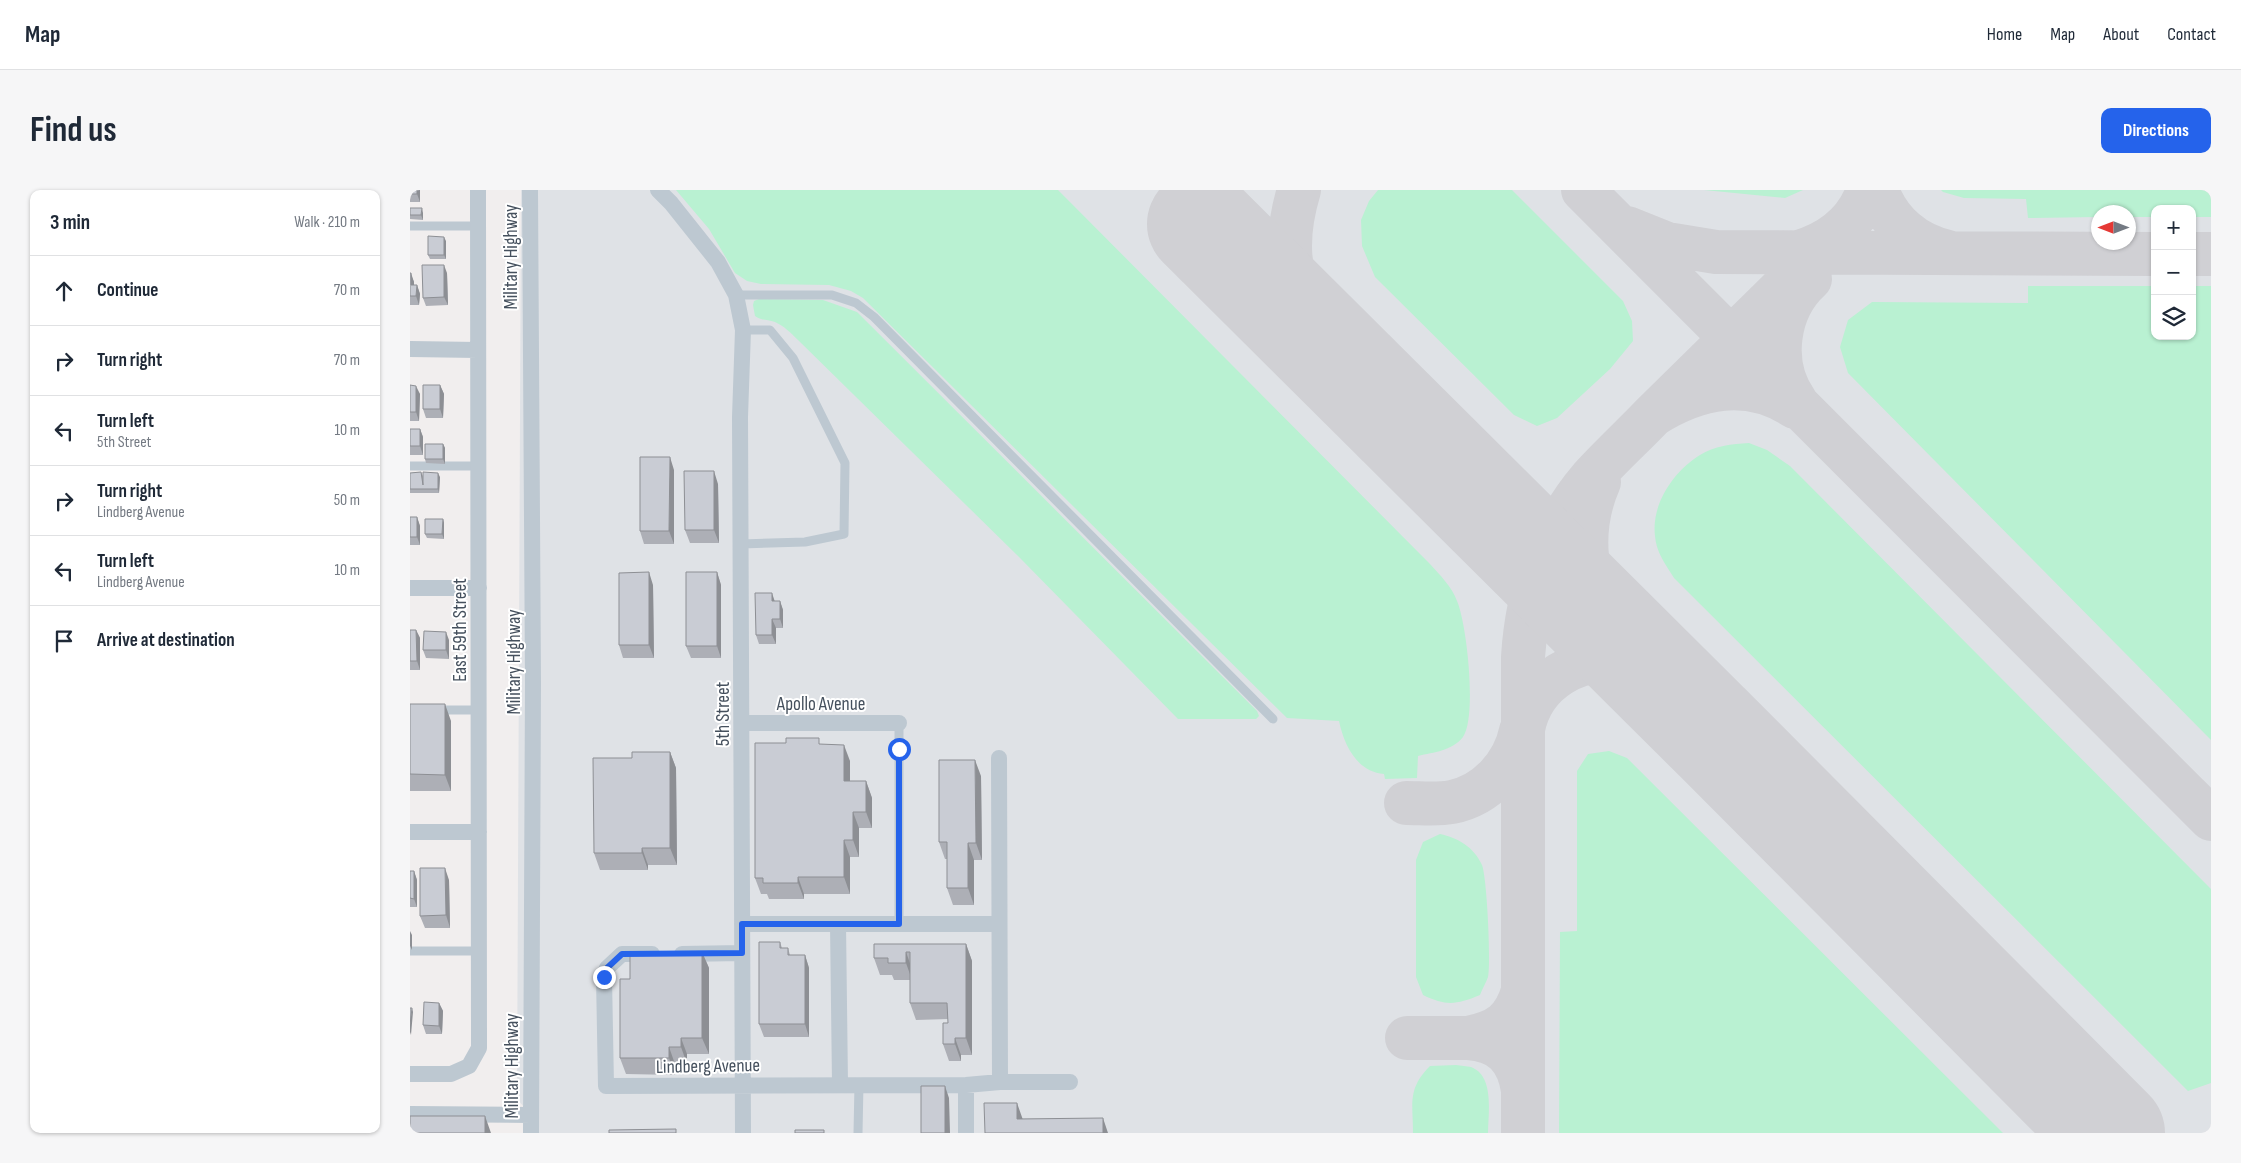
<!DOCTYPE html>
<meta charset="utf-8">
<style>
:root{--surface:#fff;--page:#f6f6f7;--text:#1f2937;--muted:#747a83;--line:#e0e1e3;--accent:#2563eb}
body{margin:0;font-family:"Sofia Sans Condensed",sans-serif;background:var(--page);color:var(--text)}
.controls{position:absolute;right:15px;top:15px;display:grid;overflow:hidden;border-radius:10px;box-shadow:0 1px 4px #0004}
.controls button{width:45px;height:45px;display:grid;place-items:center;padding:0;border:0;border-bottom:1px solid var(--line);background:var(--surface);color:var(--text);font:25px sans-serif}
.compass{position:absolute;left:1681px;top:15px;width:45px;height:45px;border-radius:50%;background:var(--surface);box-shadow:0 1px 4px #0004;rotate:270deg}
.stop{position:absolute;width:15px;height:15px;margin:-11px;border:4px solid #2563eb;border-radius:50%;background:#fff}
.stop.end{background:#2563eb;border-color:#fff;box-shadow:0 1px 5px #0008}
.list{margin:0;padding:0;list-style:none}
h2{display:flex;justify-content:space-between;align-items:center;height:65px;margin:0;padding:0 20px;font-size:21px}
h2 small{font-size:16px;font-weight:400;color:var(--muted)}
.list li{display:grid;grid-template-columns:32px 1fr auto;gap:15px;align-items:center;box-sizing:border-box;height:70px;padding:0 20px;border-top:1px solid var(--line)}
.list b{display:block;font-size:19px;white-space:nowrap}
.list p{margin:0;font-size:16px;white-space:nowrap;color:var(--muted)}
.list em{font-size:16px;font-style:normal;color:var(--muted)}
.icon{flex:none;width:28px;height:28px;fill:none;stroke:currentColor;stroke-width:2;stroke-linecap:round;stroke-linejoin:round}
.map{position:relative;flex:none;width:1801px;height:943px;overflow:hidden;border-radius:10px}
header{display:flex;align-items:center;gap:30px;box-sizing:border-box;height:70px;padding:0 25px;background:var(--surface);border-bottom:1px solid var(--line)}
header strong{font-size:24px}
nav{display:flex;gap:28px;margin-inline-start:auto;font-size:18px}
.intro{display:flex;align-items:center;justify-content:space-between;box-sizing:border-box;height:120px;padding:0 30px}
h1{margin:0;font-size:35px}
.button{padding:12px 22px;border-radius:10px;background:var(--accent);color:#fff;font-size:18px;font-weight:700}
main{display:flex;gap:30px;padding:0 30px}
aside{flex:1;background:var(--surface);border-radius:10px;box-shadow:0 1px 4px #0004}
.map>svg:first-child{display:block}
</style>
<header>
<strong>Map</strong>
<nav><a>Home</a><a>Map</a><a>About</a><a>Contact</a></nav>
</header>
<div class="intro"><h1>Find us</h1><a class="button">Directions</a></div>
<main>
<aside>
<h2>3 min<small>Walk · 210 m</small></h2>
<ul class="list">
<li><svg class="icon" aria-label="ahead" viewBox="0 0 24 24"><path d="M12 20V5M6 11l6-6 6 6"/></svg><div><b>Continue</b></div><em>70 m</em></li>
<li><svg class="icon" aria-label="right" viewBox="0 0 24 24"><path d="M7 20v-9h11M14 6l5 5-5 5"/></svg><div><b>Turn right</b></div><em>70 m</em></li>
<li><svg class="icon" aria-label="left" viewBox="0 0 24 24"><path d="M17 20v-9H6M10 6l-5 5 5 5"/></svg><div><b>Turn left</b><p>5th Street</p></div><em>10 m</em></li>
<li><svg class="icon" aria-label="right" viewBox="0 0 24 24"><path d="M7 20v-9h11M14 6l5 5-5 5"/></svg><div><b>Turn right</b><p>Lindberg Avenue</p></div><em>50 m</em></li>
<li><svg class="icon" aria-label="left" viewBox="0 0 24 24"><path d="M17 20v-9H6M10 6l-5 5 5 5"/></svg><div><b>Turn left</b><p>Lindberg Avenue</p></div><em>10 m</em></li>
<li><svg class="icon" aria-label="arrive" viewBox="0 0 24 24"><path d="M6 21V4h12l-3 4 3 4H6"/></svg><div><b>Arrive at destination</b></div></li>
</ul>
</aside>
<div class="map">
<svg width="1801" height="943" viewBox="0 0 1801 943">
<rect width="100%" height="100%" fill="#f1eeee"/>
<path fill="#dfe2e6" fill-rule="evenodd" d="M111,0h1690v943h-1680v-18l-14,-16zM1745,19h37v127h-37zM1688,22h30v30h-30z"/>
<path fill="#b9f1d2" d="M266,0h382l372,374c10,11 22,23 27,37 10,23 20,116 6,136 -11,14 -29,15 -45,19l-1,22 -32,1 -1,-5c-27,-2 -40,-29 -45,-53l-52,-3 -424,-420 -12,-7 -22,-6 -68,-1 -14,-3 -12,-8 -26,-44z
M968,0h134l111,111 9,20 1,20 -23,28 -53,49 -20,8 -23,-11 -139,-138 -13,-31 -1,-26 8,-19z
M1294,0h99l-18,8z
M1531,0h270v27h-19v-8h-37v8h-26l-1,-5h-30v5l-70,1 -2,-19 -62,-1 -21,-6z
M1618,96h127v50h37v-50h19v454l-363,-367 -8,-26 8,-27 24,-18 156,1z
M349,109l64,1 34,12 400,399 2,5 -3,3h-78l-158,-161 -222,-218c-7,-7 -14,-14 -23,-18 -8,-3 -13,-1 -20,-6l-2,-11 1,-4z
M1339,253l18,7 23,16 421,423v194l-23,8 -514,-513c-8,-13 -18,-26 -19,-42 -4,-32 19,-65 45,-81 14,-9 32,-11 49,-12z
M1199,561l18,7 376,375h-444l1,-201 17,-1v-160l11,-17z
M1030,644c18,4 34,13 42,31 5,13 9,98 6,112 -2,6 -6,12 -8,18 -24,10 -34,11 -57,0l-7,-18v-117l7,-18z
M1046,875c5,1 11,1 15,2 24,9 17,47 17,66h-75c0,-29 -6,-44 17,-67z"/>
<g fill="none" stroke-linecap="round" stroke-linejoin="round">
<path stroke="#d0d0d4" stroke-width="44" d="M889,0c-22,72 -3,119 44,174
M1173,0l628,629
M1467,0c12,33 38,55 71,62
M1217,38l40,16 49,8 439,2
M1389,62c33,-10 58,-29 69,-62
M1782,64h19
M1386,212c-27,-38 -19,-93 14,-123
M1385,217c-48,-31 -97,-20 -142,8l175,-172
M1113,539c9,-47 56,-78 103,-64 22,6 39,25 57,38 -11,-12 -22,-25 -34,-37 -11,-12 -24,-22 -34,-36 -32,-42 -37,-100 -16,-148
M996,613c15,0 31,2 46,-1 35,-7 62,-37 69,-71
M997,848h61
M1113,900c-5,-32 -22,-50 -55,-52 30,-6 46,-16 55,-47
M1113,943v-476c4,-65 25,-129 68,-179 20,-22 42,-42 62,-63"/>
<path stroke="#d0d0d4" stroke-width="108" d="M791,34l521,518 389,391"/>
<path stroke="#bdc8d1" stroke-width="9" d="M0,36h68
M326,105h96l24,8 18,14 399,402
M0,276h68
M331,354l64,-2 39,-8 1,-71 -52,-105 -23,-28h-27
M25,520h44
M489,533v201
M0,761h69
M448,943l1,-49"/>
<path stroke="#bdc8d1" stroke-width="16" d="M120,0l3,493 -2,450
M248,0l13,13 47,59 18,33 7,35 -3,87 3,716
M0,159l68,1
M0,398h69
M332,533h157
M589,568l1,324
M0,642h69
M332,734h257
M428,734l2,160
M242,764h-30l-15,14 -3,9 2,109 360,-1 34,-3h70
M272,764l60,-1
M0,884h41l18,-8 10,-18 -1,-858
M556,895v48
M0,924l121,1"/>
</g>
<path fill="#adafb6" d="M0,0h10v12h-10z
M0,18l13,5v7l-13,-1z
M36,51v18h-16l-2,-4z
M0,83l4,9v3h3l3,9 -1,11h-9z
M37,83l1,32 -22,1 -3,-8z
M0,195l10,9 -1,27h-9z
M30,195l4,9 -1,24h-17l-3,-9z
M0,239h10l3,8v18h-13z
M33,254l2,4v16l-19,-1 -1,-4z
M264,280v74h-30l-4,-13z
M11,282l2,4 17,1 -1,16h-29v-20z
M308,294l1,59h-29l-5,-13z
M0,327h7l3,9v19h-10z
M33,329l1,4v16l-17,-1 -2,-4z
M307,382l4,13v73h-30l-5,-12z
M243,395l1,73h-31l-4,-13z
M365,411h5l3,9v18h-7v16h-17l-3,-9z
M0,440h6l4,8v32h-10z
M39,450v19l-23,-1 -3,-8z
M0,514l41,17v70h-41z
M412,554l28,17v20h16l6,17v30h-13v29h-9v37h-46v5h-35l-2,-5h-6l-6,-16z
M260,562l6,16 1,97h-29v5h-48l-6,-17 38,-95z
M571,586l1,84h-8v45h-21l-6,-17v-29h-2l-6,-17z
M0,681h4l3,9v27h-7z
M39,690l1,48h-25l-5,-12z
M370,752l2,6h6l2,7h15l4,13v69h-45l-5,-13z
M464,754h92l6,17v94h-11v6h-12l-6,-17 5,-21v-4l-32,1 -6,-17v-23h-16l-2,-5h-12l-6,-17z
M292,762l7,16v86h-22v10h-12v11l-49,-1 -6,-16 10,-79z
M29,813l4,8 -1,23h-16l-3,-9z"/>
<path fill="#8d8f94" d="M7,0h3v12l-3,-8z
M12,18l1,5v7l-2,-5z
M34,47l2,4v18l-2,-4z
M34,75l3,8 1,32 -4,-8z
M1,83l3,9v12l-3,-9z
M7,95l3,9 -1,11 -3,-9z
M30,195l4,9 -1,24 -3,-9z
M6,196l4,8 -1,27 -3,-9z
M10,239l3,8v18l-3,-9z
M33,254l2,4v16l-2,-5z
M260,267l4,13v74l-5,-13z
M304,281l4,13 1,59 -5,-13z
M28,283l2,4 -1,16 -1,-4z
M7,327l3,9v19l-3,-8z
M33,329l1,4v16l-2,-5z
M239,382l4,13 1,73 -5,-13z
M307,382l4,13v73l-4,-12z
M362,403l3,9 -3,-1z
M370,411l3,9v18l-3,-9z
M362,429l4,9v16l-4,-9z
M6,440l4,8v32l-3,-9z
M36,442l3,8v19l-3,-9z
M35,514l6,17v70l-6,-16z
M434,555l6,16v37l-6,-17z
M260,562l6,16 1,97 -7,-17z
M565,570l6,16 1,84 -6,-17z
M456,591l6,17v30l-6,-16z
M443,622l6,16v29l-6,-17z
M434,650l6,17v37l-6,-17z
M558,653l6,17v45l-6,-17z
M232,658l6,17v5l-6,-17z
M35,678l4,12 1,48 -4,-13z
M4,681l3,9v27l-3,-8z
M388,687l6,17v5l-6,-16z
M0,741l2,4v15l-2,-4z
M556,754l6,17v94l-6,-17z
M292,762l7,16v86l-7,-16z
M496,762l6,17v11l-6,-17z
M395,765l4,13v69l-4,-13z
M29,813l4,8 -1,23 -3,-8z
M2,818l1,4 -2,23 -1,-3v-7z
M271,848l6,16v10l-6,-17z
M545,848l6,17v6l-6,-17z
M259,857l6,17v11l-6,-17z
M535,896l4,12 1,35h-5z
M607,913l6,17 -6,-1z
M75,926l6,17h-6z
M693,928l5,15h-5z"/>
<path fill="#c9ccd4" stroke="#8d8f94" d="M0,0h7v4h-7z
M0,18h12l-1,7h-11z
M18,46l16,1v18h-16z
M12,75h22v32l-21,1z
M0,83h1v12h6l-1,11h-6z
M0,195l6,1v26h-6z
M13,195h17v24h-17z
M0,239h10v17h-10z
M15,254h18v15h-18z
M230,267h30l-1,74h-29z
M274,281h30v59h-29z
M11,282l2,13v-13l15,1v16h-28v-16z
M0,327h7v20h-7z
M15,329h18l-1,15h-17z
M239,382v73h-30v-72z
M276,382h31v74h-31z
M345,403h17v8h8v18h-8v16h-16z
M0,440h6l1,31h-7z
M14,441l22,1v18h-23z
M0,514h35v71l-35,-1z
M376,548h33v6l25,1v36h22v31h-13v28h-9v37h-46v6h-35v-5h-8v-135h31z
M222,562h38v96h-28v5h-48l-1,-95h39z
M529,570h36l1,83h-8v45h-21v-46h-8z
M10,678h25l1,47 -26,1z
M0,681h4v28l-4,-1z
M349,752h21v6h8v7h17v69h-46z
M464,754h92v94h-11v6h-12v-21h5l-1,-20h-37v-51h-4v11h-18v-5h-14z
M220,762h72v86h-21v9h-12v11h-49v-79h10z
M14,812l15,1v23l-16,-1z
M0,818h2l-2,17z
M511,896h24v47h-24z
M574,913h33v16l86,-1v15h-118z
M0,926h75v17h-75z
M266,939v4h-67v-3z
M385,940h29v3h-29z"/>
<g fill="none" stroke-linecap="round" stroke-linejoin="round">
<path stroke="#2563eb" stroke-width="6" d="M194,787l3,-9 15,-14 120,-1v-29h157v-175"/>
</g>
<g text-anchor="middle" stroke-width="4" stroke-linejoin="round" paint-order="stroke">
<g font-size="19" fill="#45505d" stroke="#fff">
<text transform="translate(100 67) rotate(-90)" y="7">Military Highway</text>
<text transform="translate(49 440) rotate(-90)" y="7">East 59th Street</text>
<text transform="translate(103 472) rotate(-90)" y="7">Military Highway</text>
<text x="411" y="520">Apollo Avenue</text>
<text transform="translate(312 524) rotate(-90)" y="7">5th Street</text>
<text transform="translate(298 875) rotate(-1)" y="7">Lindberg Avenue</text>
<text transform="translate(101 876) rotate(-90)" y="7">Military Highway</text>
</g>
</g>
</svg>
<div class="controls">
<button>+</button>
<button>−</button>
<button><svg class="icon" aria-label="layers" viewBox="0 0 24 24"><path d="M12 4l9 5-9 5-9-5zM3 14l9 5 9-5"/></svg></button>
</div>
<svg class="compass" viewBox="-18 -18 36 36"><path d="M0-13l5 13h-10z" fill="#e53935"/><path d="M0 13l5-13h-10z" fill="#747a83"/></svg>
<div class="stop" style="left:489px;top:559px"></div>
<div class="stop end" style="left:194px;top:787px"></div>
</div>
</main>
